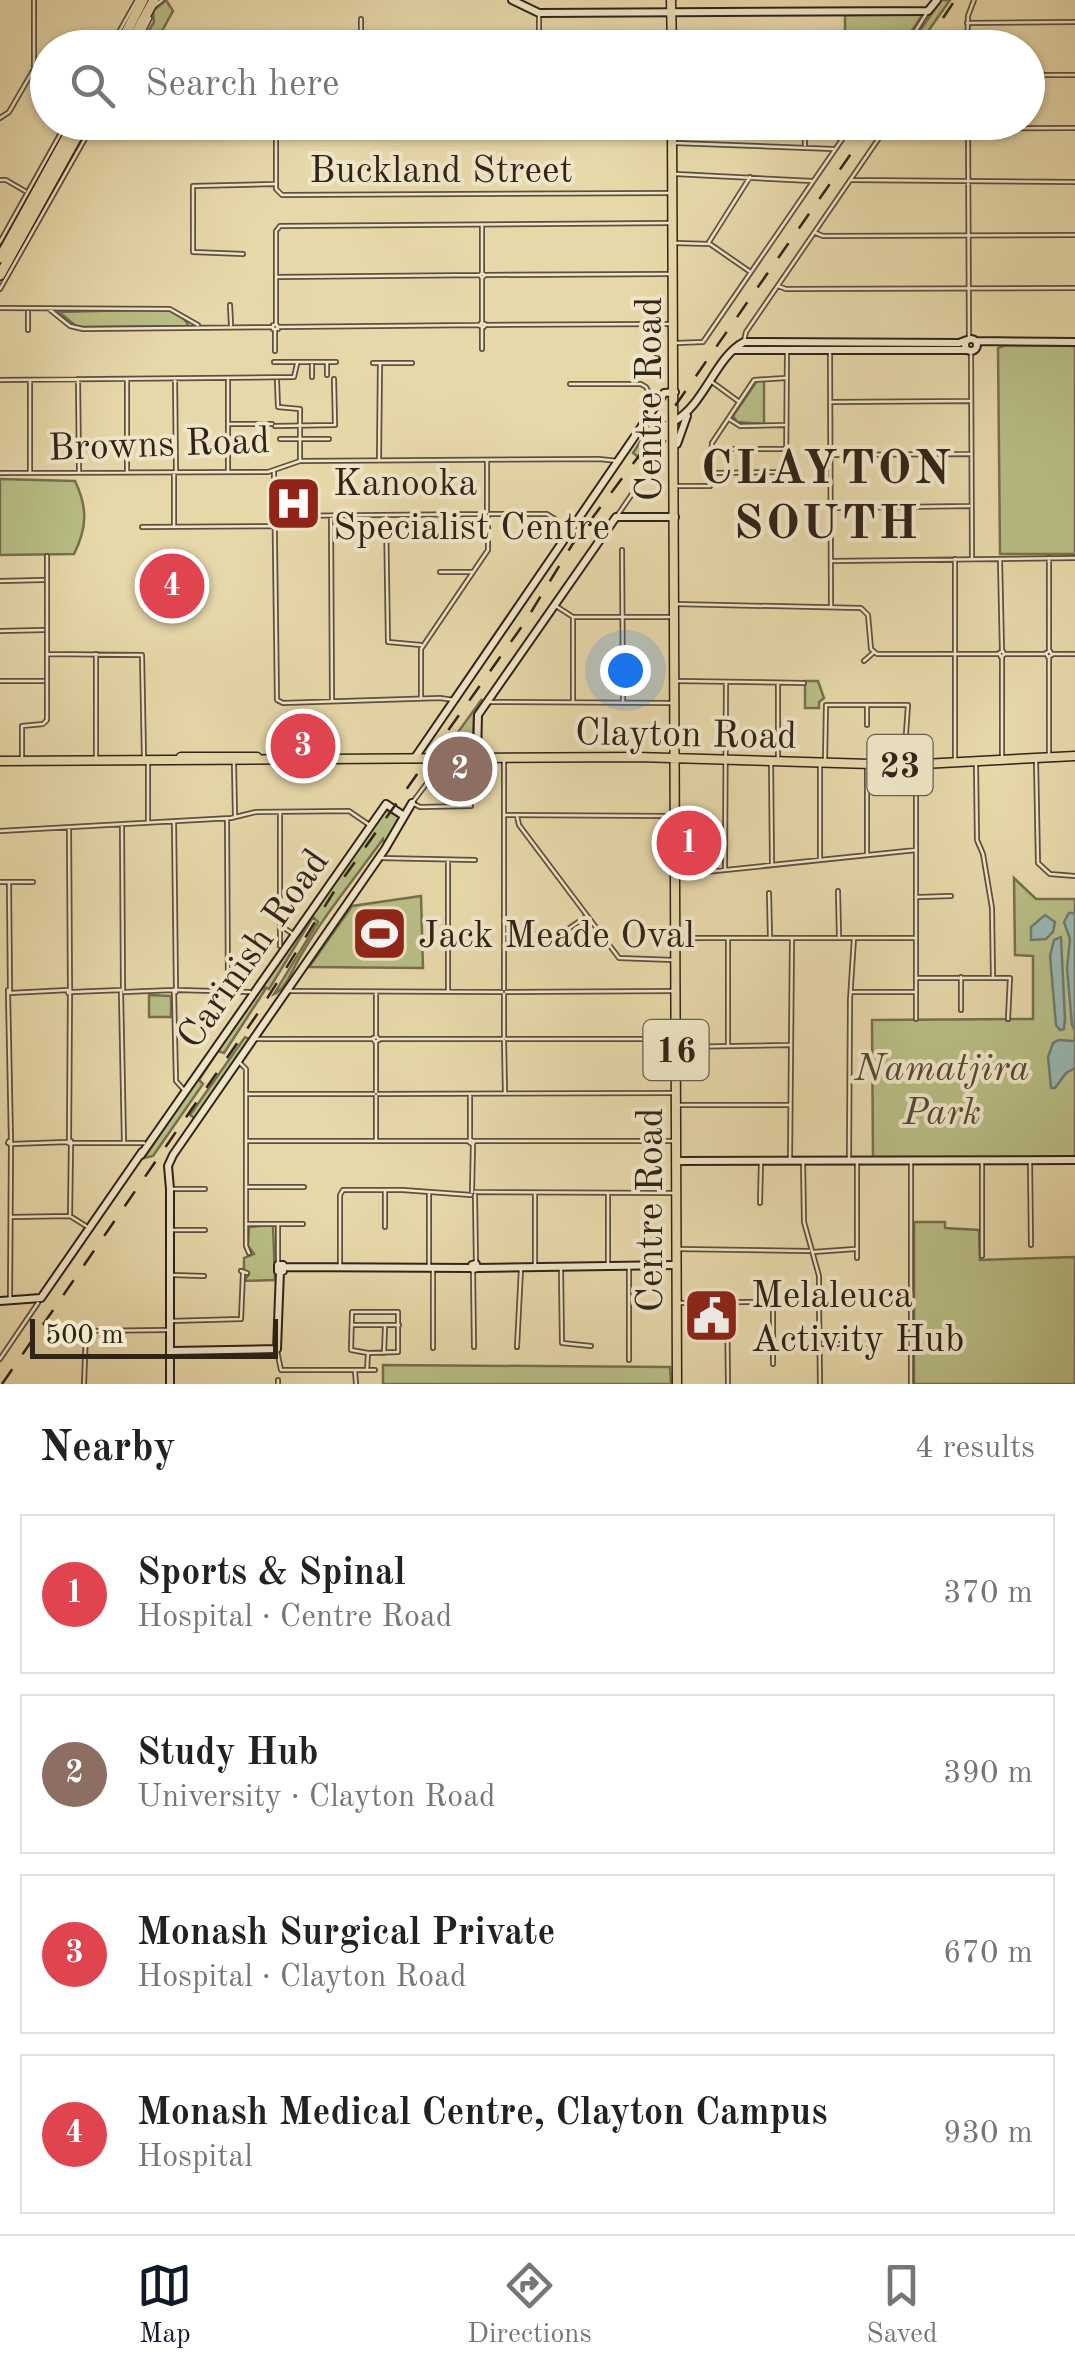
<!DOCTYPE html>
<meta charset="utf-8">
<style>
:root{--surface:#fff;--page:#f2f2f2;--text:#222;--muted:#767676;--line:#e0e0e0;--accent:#111827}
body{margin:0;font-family:"Old Standard TT",serif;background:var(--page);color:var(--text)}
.scale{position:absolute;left:30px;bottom:25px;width:248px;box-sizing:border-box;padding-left:10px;border:5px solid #322317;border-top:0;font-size:28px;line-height:35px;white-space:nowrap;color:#322317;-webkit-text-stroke:8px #efe6c8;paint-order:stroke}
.you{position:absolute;left:625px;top:670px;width:35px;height:35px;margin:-25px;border:8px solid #fff;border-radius:50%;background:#1a73e8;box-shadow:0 0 0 15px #1a73e833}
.badge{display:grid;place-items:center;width:65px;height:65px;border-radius:50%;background:var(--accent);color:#fff;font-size:32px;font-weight:700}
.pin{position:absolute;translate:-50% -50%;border:5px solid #fff;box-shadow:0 2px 10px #0006}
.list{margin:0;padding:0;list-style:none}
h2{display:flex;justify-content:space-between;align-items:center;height:130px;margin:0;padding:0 40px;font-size:42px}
h2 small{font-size:32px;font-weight:400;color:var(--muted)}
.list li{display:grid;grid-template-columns:65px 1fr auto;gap:30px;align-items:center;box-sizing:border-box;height:160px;margin:0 20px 20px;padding:0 20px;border:2px solid var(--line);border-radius:0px}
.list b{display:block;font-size:38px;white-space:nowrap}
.list p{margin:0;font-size:32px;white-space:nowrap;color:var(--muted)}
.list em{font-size:32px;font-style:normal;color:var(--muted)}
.icon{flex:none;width:55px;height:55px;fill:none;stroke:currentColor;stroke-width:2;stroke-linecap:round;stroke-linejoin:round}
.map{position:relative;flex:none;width:1075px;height:1384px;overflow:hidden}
.search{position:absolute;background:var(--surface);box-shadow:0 2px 8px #0004;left:30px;right:30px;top:30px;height:110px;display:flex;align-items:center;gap:25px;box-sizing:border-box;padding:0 35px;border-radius:55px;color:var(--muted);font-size:38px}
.sheet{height:850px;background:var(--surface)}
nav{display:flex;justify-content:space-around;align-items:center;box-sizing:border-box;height:140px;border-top:2px solid var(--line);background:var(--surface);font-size:28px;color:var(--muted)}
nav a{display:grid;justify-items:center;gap:5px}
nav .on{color:var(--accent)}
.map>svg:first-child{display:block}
</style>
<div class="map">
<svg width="1075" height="1384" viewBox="0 0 1075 1384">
<rect width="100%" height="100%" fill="#e7d8aa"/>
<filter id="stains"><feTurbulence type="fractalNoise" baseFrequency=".002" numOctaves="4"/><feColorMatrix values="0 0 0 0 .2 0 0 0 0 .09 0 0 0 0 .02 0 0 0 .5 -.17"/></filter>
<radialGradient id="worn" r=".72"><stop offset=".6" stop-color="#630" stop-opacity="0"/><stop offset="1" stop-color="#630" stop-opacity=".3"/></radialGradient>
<path fill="#b9be86" stroke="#76704e" stroke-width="2.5" d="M166,0l7,11 -20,36h-14l15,-25 -1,-11z
M941,0h9l-33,47 -9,1z
M923,14l-22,33 -56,-2v-30z
M169,309l13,7 7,10 -112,1 -18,-15z
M1006,345l69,1v208h-75l-2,-206z
M764,380v44l-27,-2 -4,-6 24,-35z
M649,428l16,13 -16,24 -16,-12z
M0,479l75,2c13,27 12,47 -1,73l-74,1z
M805,681h13l6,17 -5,4v6h-14z
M482,699l-8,16 -1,21h-9v16l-14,-2 -2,-4z
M385,809l14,8 -14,29 -2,-7c-28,39 -59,76 -83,118 -8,13 -14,32 -26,37l44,-72 -5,-5 -44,72 -8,-4z
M1014,878l22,21h39v258l-202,1 -1,-138 161,-1v-63l-18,-1z
M421,896l2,72 -114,-1 43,-61z
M260,987l5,3 -41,63 -6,-2 -19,29 4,4 -50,72 -9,2z
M149,995l22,1v21h-22z
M245,1037l6,3 -55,79 -6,-4z
M914,1222h31v6l34,2 1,30 95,-3v127h-161z
M273,1225l2,55 -31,1 5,-7 -8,-5 3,-1v-10l10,-4 -6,-8 1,-19z
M383,1365l287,2 1,17h-288z"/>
<path fill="#99b8b1" stroke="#707c73" stroke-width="2.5" d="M1069,913h6v117l-3,-5 -5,-57 3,-29 -6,-17z
M1045,915l10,7 -2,10 -7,7 -15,1v-13z
M1061,937l4,82 -1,10 -4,1 -4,-5 -6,-69 4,-16z
M1059,1040l16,1v27l-9,5 -11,15h-4l-3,-31 5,-14z"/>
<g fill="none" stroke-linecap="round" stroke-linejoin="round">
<defs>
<path id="street" d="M152,8l10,-8
M539,14v34
M361,19v29
M967,23l108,-1
M676,43l143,5
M110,48l27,-48
M135,48l15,-30
M905,48l23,-37
M967,48l1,-32 6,-16
M1028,75h47
M0,118l9,-6 25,-43v-69
M276,122v67l6,6 388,-2
M804,122l1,23
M968,122l1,217
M889,127l6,2 180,-1
M676,143l157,6
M676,174l136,7
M0,180h6l19,11
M852,180l223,2
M482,226v47
M816,233l7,3 252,-1
M0,242l67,-120
M709,242l41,-65
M675,243l35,1 39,27
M243,254l-50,-2v-66l81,-2
M482,273l3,2 -3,3 -2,-3z
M485,275l184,-1
M277,277l203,-2
M778,286l8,3 289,-1
M0,289l90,-159
M230,305l1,20
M0,308l170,1 28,16
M49,309l21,17 13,3 189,-2
M28,312v18
M482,322v-44
M481,323l4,1 -1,3 -4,-1z
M276,324v-93l4,-5 391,-3
M273,325h4l1,4h-5z
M485,325l183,-1
M278,327l201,-2
M744,341l2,-9 144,-210
M677,343l26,-1 151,-220
M482,349v-21
M275,351v-21
M971,351l1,208
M830,354l1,252
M274,362h62
M373,363h39
M327,375v-11
M312,377v-12
M78,379l1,92
M175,379l1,92
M228,379v92
M0,380l294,-3 3,-13
M30,380v92
M127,380v92
M277,381l1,26 22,2v51
M712,382l26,19
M570,384h71l5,3 10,18
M832,402l137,-1
M729,419l11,7 44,-1
M230,424h42
M275,426l60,-1 -1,-46
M280,439h49
M714,449h72
M832,455l137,-1
M379,459l1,-96
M487,460v52
M274,472l3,228 6,3 157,-5 14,2
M0,473l268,-1 32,-11 299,-2 19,2
M174,473v52
M712,473l74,-1 1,-121
M678,486h32l2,-43 42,-63 31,-2
M832,508l137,-2
M489,514h58l22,14
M386,515l2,127 33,3
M277,516l209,-2
M617,516l15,-22
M331,519l1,182
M142,527l132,-1
M622,550l1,151
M1049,558v93
M1000,560l2,91
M832,561l243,-3
M440,572h33
M0,581l43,-1
M675,604l186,4 7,7 3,34 6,5h122
M556,606l17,11h96
M573,619v82
M0,631l43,-1
M1003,651l1,4 -3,2 -2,-4z
M1050,651l2,4 -4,2 -2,-4z
M48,654l94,1 2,103
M96,654v105
M1005,654h41
M1052,654h23
M1002,657v98
M864,661l9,-8
M0,681h43
M677,681l127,2
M421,697v-48l67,-99v-34
M489,702l182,1
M867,725v-19
M1049,756v-99
M440,759l-1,8 -27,36 8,4 51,-1
M22,760v-34l21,-2 4,-4v-164
M1036,760l2,103 12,11 25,2
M778,761v-77
M955,761v-202
M771,762l1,101
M825,762l1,-57h82l-4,57
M234,764l1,52
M916,765v254
M976,765l1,75 6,14 9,54 1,69
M820,766v92
M867,767v87
M431,776l4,-9 -2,-6
M280,813v133
M506,815l167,1
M517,816l2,9 100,133 55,2
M227,819l1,172
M148,821v-57
M174,823l2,166
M122,826l1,164
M69,829l1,161
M0,831l231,-13 25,-6 93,-1 19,13
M380,858l95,2
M448,860v130
M725,868l1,-186
M677,875l239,-25
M0,882h33
M9,882l1,108
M838,891l1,45
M769,893l1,43
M918,897l33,-1
M280,925l13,9
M506,934h55l26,-18
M677,938h237
M728,939v107
M961,977v33
M918,978h92l-2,41
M176,989v3l-2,1 -1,-3z
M504,989v-229
M10,990v3h-2v-3z
M70,990l1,2 -3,1v-2z
M178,990l72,2
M289,991l213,1
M72,992l49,-2
M121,992l3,150
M124,992l49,-2
M174,992l2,89 9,10
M506,992l168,-1
M852,992h62
M8,993l3,148
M10,993l58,-3
M376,993v43
M504,994v44
M377,1037l2,3 -4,2 -2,-4z
M256,1039h117
M379,1039h124
M506,1039h169
M504,1041l1,51
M677,1047l112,-2
M240,1063l6,6v177l3,7
M376,1092v-50
M247,1094h127
M378,1094l293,-1
M376,1096v45
M677,1105h112
M471,1140l3,2 -2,2 -3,-2z
M9,1141l2,1 -1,2 -2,-1z
M69,1141l1,-148
M69,1141h2v3l-3,-1z
M246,1141h223
M470,1141v-45
M473,1141h201
M71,1143h73
M11,1144l56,-2
M790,1159l2,-221
M849,1159l1,-159 4,-62
M803,1161l1,61 15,54v21
M911,1161v223
M982,1161v95
M1030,1161l1,84
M248,1187h56
M171,1189h34
M385,1190v37
M472,1192l1,-49
M475,1192l199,1
M535,1193v72
M608,1193v71
M429,1194v71
M475,1195l1,69
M760,1203l1,-41
M70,1215l1,-71
M11,1217l59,-1 16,10
M248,1224h55
M278,1226v37
M171,1230h34
M678,1249l131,2
M813,1252l42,-3
M857,1258v-94
M340,1265v-70l3,-5h60l68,5
M629,1267v93
M473,1269l1,78
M561,1270l1,73 29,3
M241,1271l6,2
M172,1275l32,1
M819,1297l3,4 -3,3 -3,-3z
M10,1299l1,-155
M822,1301l57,-1
M727,1302l1,82
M678,1303l138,-2
M773,1303v61
M819,1304l1,80
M170,1321l71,-2 2,-46
M353,1325h46
M823,1344h48
M517,1347l4,-78
M433,1348v-79
M277,1351l4,19h94
M384,1353l1,-26
M0,1359l38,-56
M367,1370l1,-17 30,-1v-40h-46l-1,38 17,3
M355,1371l1,13
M278,1380v4
M84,1384l2,-53 80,-1"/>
<path id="secondary" d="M512,0l27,13 389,-2 9,-11
M965 345a6 6 0 1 1 12 0a6 6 0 1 1-12 0Z
M976,341l99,1
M733,350h234
M673,422c32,-17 42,-65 71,-80l215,1 8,-3
M677,444l10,-28
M477,758l1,-43 138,-198h59
M414,759l247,-361 3,-5 11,-1
M141,1155l245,-351 18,12
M676,1161l399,-1
M170,1189l-2,-23 5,-11 212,-306 27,-46
M170,1189v174
M476,1264l1,4 -4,1 -1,-4z
M278,1265h5v6h-5z
M285,1267l187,1
M477,1268l199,-3
M0,1301l41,-3 101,-146
M172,1351l105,-2 3,-78
M170,1361v23"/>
<path id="primary" d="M671,0l1,48
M672,122l5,1262
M181,757h76
M0,761l637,-4 267,8 171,-9"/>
<path id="highway" d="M118,48l25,-48
M128,48l26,-48
M0,258l75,-136
M0,275l85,-153"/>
</defs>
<use href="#street" stroke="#5f503c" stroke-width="6"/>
<use href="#secondary" stroke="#322317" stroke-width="10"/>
<use href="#primary" stroke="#322317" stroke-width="11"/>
<use href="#highway" stroke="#322317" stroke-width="12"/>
<use href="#street" stroke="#efe6c8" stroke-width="2.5"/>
<use href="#secondary" stroke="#efe6c8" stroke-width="6"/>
<use href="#primary" stroke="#e7d8aa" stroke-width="8"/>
<use href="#highway" stroke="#e7d8aa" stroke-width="9"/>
<path stroke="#322317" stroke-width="2.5" stroke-dasharray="18 18" stroke-linecap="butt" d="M923,48l32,-48
M2,1384l256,-371 77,-123 190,-268 47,-77 87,-116 214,-307"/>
</g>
<defs>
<symbol id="hospital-square" viewBox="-11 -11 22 22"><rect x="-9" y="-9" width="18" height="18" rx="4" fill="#8f2418" stroke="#efe6c8"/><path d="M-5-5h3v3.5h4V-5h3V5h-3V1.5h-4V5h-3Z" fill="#fff"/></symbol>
<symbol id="stadium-square" viewBox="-11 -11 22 22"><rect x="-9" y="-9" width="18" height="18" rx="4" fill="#8f2418" stroke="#efe6c8"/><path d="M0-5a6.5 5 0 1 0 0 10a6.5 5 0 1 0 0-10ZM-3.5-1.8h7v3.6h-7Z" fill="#fff"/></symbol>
<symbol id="civic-square" viewBox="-11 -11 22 22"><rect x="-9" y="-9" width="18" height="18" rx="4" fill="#8f2418" stroke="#efe6c8"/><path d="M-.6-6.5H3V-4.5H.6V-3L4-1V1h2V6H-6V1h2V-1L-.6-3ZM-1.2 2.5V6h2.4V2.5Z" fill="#fff"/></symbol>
</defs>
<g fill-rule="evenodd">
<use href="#hospital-square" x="262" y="472" width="63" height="63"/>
<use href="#stadium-square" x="348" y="902" width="63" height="63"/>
<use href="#civic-square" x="680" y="1284" width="63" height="63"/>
</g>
<g text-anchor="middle" stroke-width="8" stroke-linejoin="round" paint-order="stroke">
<g fill="#efe6c8" stroke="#6b5e4c" stroke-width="2.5">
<rect x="867.5" y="735" width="65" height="60" rx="8"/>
<rect x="643.5" y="1020" width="65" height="60" rx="8"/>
</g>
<g font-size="35" font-weight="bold" fill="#322317">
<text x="900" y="777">23</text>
<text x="676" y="1062">16</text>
</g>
<g font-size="38" fill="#322317" stroke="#efe6c8">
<text x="441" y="182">Buckland Street</text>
<text transform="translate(648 399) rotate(-90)" y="13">Centre Road</text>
<text transform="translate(159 443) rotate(-2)" y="13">Browns Road</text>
<text transform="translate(686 733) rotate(1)" y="13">Clayton Road</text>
<text transform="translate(252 948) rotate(-55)" y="13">Carinish Road</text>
<text transform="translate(649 1210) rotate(-90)" y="13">Centre Road</text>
</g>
<g font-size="38" fill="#322317" stroke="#efe6c8" text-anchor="start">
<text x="333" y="495">Kanooka<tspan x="333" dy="44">Specialist Centre</tspan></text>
<text x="418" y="947">Jack Meade Oval</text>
<text x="751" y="1307">Melaleuca<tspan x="751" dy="44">Activity Hub</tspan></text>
</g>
<g font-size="38" font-style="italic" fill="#544a33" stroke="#efe6c8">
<text x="942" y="1080">Namatjira<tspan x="942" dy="44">Park</tspan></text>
</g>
<g font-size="48" font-weight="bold" letter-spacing="2.5" fill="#322317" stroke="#efe6c8">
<text x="827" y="483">CLAYTON<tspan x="827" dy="55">SOUTH</tspan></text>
</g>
</g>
<rect width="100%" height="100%" filter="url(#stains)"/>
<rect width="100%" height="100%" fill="url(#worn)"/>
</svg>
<div class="scale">500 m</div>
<div class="you"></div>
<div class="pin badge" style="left:689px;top:843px;background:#e0444e">1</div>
<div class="pin badge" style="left:460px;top:769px;background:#8d6e63">2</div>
<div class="pin badge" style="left:303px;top:746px;background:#e0444e">3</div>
<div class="pin badge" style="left:172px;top:586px;background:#e0444e">4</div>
<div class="search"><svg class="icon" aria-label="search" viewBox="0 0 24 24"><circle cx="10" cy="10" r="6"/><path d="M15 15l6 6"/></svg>Search here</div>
</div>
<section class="sheet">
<h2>Nearby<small>4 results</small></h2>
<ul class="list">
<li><span class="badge" style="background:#e0444e">1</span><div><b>Sports &amp; Spinal</b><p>Hospital · Centre Road</p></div><em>370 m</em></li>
<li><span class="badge" style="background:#8d6e63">2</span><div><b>Study Hub</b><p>University · Clayton Road</p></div><em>390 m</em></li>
<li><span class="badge" style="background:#e0444e">3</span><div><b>Monash Surgical Private</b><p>Hospital · Clayton Road</p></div><em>670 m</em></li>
<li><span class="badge" style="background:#e0444e">4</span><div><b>Monash Medical Centre, Clayton Campus</b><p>Hospital</p></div><em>930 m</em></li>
</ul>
</section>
<nav>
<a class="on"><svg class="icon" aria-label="map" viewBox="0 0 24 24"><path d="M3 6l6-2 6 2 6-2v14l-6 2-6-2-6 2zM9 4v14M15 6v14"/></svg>Map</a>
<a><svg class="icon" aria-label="directions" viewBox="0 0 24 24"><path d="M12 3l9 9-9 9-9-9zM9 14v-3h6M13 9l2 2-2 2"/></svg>Directions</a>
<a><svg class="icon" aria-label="saved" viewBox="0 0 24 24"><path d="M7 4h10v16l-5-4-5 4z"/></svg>Saved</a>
</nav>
